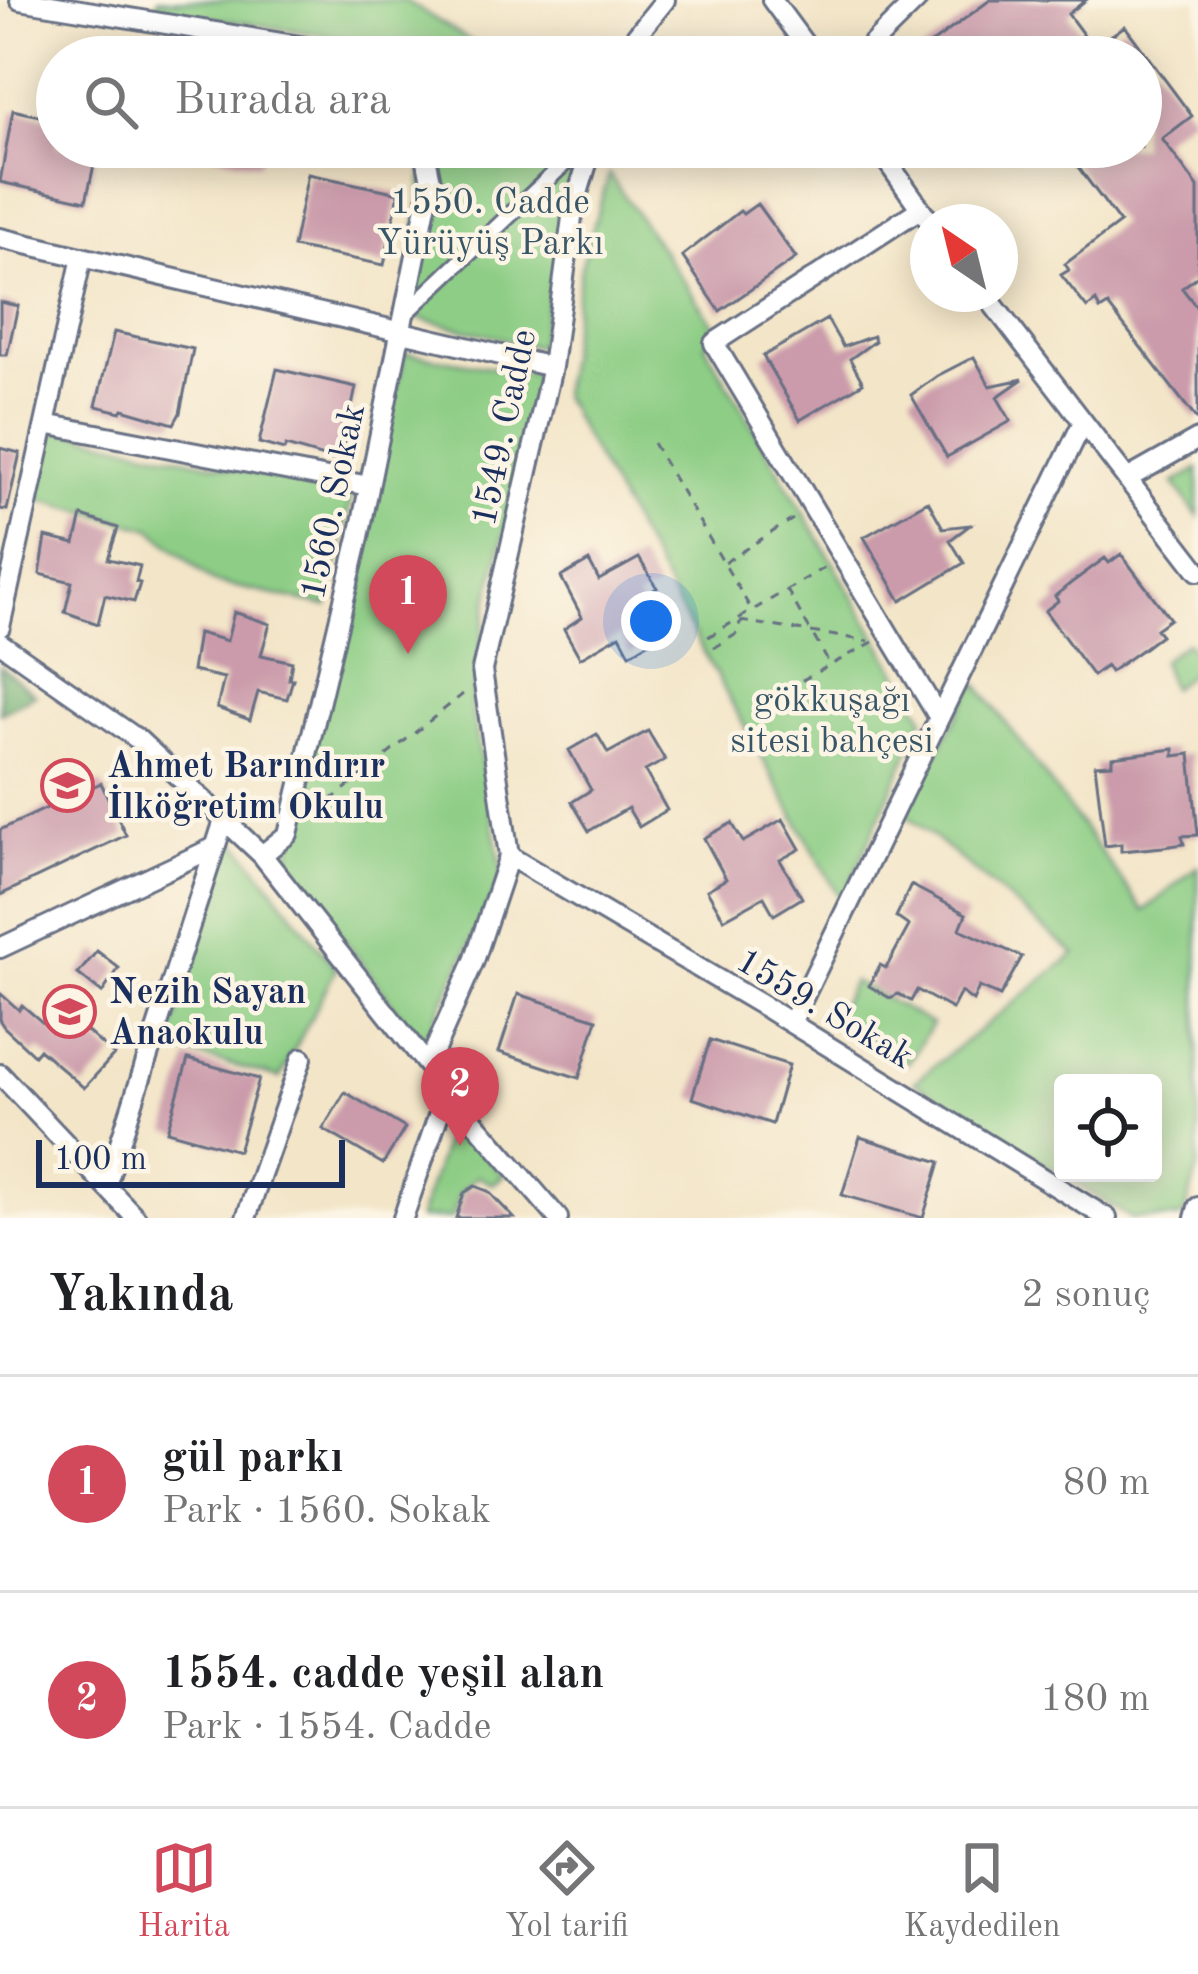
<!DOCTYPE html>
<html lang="tr">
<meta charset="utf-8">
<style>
:root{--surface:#fff;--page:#f2f2f2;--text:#202124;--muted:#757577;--line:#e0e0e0;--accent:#d1495b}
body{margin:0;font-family:"Old Standard TT",serif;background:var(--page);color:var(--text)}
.controls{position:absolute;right:36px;bottom:36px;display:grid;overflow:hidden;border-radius:12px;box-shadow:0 6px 30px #0003}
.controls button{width:108px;height:108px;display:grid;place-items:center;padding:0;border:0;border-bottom:3px solid var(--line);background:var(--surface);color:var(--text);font:60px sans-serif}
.compass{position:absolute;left:910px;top:204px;width:108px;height:108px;border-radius:50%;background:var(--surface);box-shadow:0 6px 30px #0003;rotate:325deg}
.scale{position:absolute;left:36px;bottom:30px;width:309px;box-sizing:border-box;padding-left:12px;border:6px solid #1b2f5e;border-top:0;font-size:33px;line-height:42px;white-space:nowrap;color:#1b2f5e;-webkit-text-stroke:9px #fcf5e5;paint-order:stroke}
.you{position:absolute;left:651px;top:621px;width:42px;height:42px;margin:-30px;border:9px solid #fff;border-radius:50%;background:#1a73e8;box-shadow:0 0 0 18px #1a73e833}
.badge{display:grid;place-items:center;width:78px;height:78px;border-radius:50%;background:var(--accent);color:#fff;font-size:39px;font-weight:700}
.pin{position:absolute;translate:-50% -99px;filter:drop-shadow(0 3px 6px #0008)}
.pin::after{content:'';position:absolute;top:63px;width:42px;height:36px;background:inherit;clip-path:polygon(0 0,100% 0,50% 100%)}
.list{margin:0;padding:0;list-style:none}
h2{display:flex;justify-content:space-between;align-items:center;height:156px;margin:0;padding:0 48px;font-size:51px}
h2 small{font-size:39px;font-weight:400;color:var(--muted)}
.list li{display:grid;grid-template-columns:78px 1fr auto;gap:36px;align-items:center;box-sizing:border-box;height:216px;padding:0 48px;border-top:3px solid var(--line)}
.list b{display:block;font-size:45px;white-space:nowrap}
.list p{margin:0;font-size:39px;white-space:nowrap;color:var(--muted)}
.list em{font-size:39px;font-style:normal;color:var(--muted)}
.icon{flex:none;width:66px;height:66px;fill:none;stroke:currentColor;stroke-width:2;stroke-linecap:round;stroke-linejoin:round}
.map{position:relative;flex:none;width:1198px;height:1218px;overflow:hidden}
.search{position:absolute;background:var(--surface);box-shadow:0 6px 30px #0003;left:36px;right:36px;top:36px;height:132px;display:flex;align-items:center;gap:30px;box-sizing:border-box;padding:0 42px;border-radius:66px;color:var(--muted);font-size:45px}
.sheet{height:588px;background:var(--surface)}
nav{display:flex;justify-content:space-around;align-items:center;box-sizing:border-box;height:168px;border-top:3px solid var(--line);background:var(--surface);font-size:33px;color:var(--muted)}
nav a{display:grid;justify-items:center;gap:6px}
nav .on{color:var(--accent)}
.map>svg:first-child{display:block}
</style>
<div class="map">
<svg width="1198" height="1218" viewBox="0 0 1198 1218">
<rect width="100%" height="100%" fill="#fcf5e5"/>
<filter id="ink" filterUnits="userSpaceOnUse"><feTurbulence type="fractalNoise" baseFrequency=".00833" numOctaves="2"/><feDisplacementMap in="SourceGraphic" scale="24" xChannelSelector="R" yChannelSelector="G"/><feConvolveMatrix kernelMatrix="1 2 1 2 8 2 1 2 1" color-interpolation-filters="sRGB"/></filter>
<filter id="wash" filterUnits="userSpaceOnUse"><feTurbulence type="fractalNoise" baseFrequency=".004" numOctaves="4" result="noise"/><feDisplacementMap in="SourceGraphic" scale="48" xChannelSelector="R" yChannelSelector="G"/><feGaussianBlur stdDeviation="2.7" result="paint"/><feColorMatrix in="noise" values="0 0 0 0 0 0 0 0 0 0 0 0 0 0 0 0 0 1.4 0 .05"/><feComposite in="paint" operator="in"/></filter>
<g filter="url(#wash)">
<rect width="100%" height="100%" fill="#f3e5c8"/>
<path fill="#8dcd85" stroke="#547e72" stroke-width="3" fill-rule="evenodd" d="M158,0h246l93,57h-93l-10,-11 -239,-37z
M427,147h153l-42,200 -134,-32z
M609,174l108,155 -12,16 219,372 -82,185 -281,-507 20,-128z
M405,353l135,22 -52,227 -17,104 32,169 -80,169 -136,-179z
M44,427l308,68 -25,111 -114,-24 -61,-53 -123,-32z
M1198,469v48l-24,-34z
M1187,642l11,14v13l-27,19 -10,-27z
M976,682l168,229 54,-45v301l-13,46 -8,5h-46l-217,-136 161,-128 -171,-141zM1063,1083h90v90h-90z
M231,834l105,135 -56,109 -112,-30z
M853,981l79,43 -24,39 -73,-47z
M453,1116l51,60 -12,8 -14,-8 -18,16 -8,26h-33z"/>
<path fill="#72b072" stroke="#467068" stroke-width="3" d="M0,666l35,29 -35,18z"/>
<g id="blocks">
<path fill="#cb9bab" d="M990,0h96l-18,14 25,34 32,-22 67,90 -30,23 36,48v89l-16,12 16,21v112l-90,-116 -8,5 -4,-9 -9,7 -26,-33 8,-5 -4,-6 55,-41 -57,-76h78v-90h-228z
M13,110l44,10v27h41l-12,54 -86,-19z
M213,147h49l-3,17 -47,-9z
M308,174l91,19 -15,72 -91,-18z
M757,204l39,54 -76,53 -38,-55 58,-45 3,3z
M0,302l18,4 -11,49h-7z
M827,319l16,28 30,-11 2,5 -25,18 13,24 -63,37 -37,-64z
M114,332l79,17 -13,64 -6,11 -51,-15 -2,3 -25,-6z
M974,357l16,29 33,-7 -26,18 14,24 -64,36 -36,-62 26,-19z
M277,369l79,18 -13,64 -3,-1 -3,11 -51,-15 -2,4 -25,-7z
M0,448l20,5 -13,57 -7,-1z
M928,501l15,27 27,-3 -20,15 14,23 -63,38 -37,-64z
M82,516l36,12 -10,31 32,7 -4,16 4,1 -6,19 -29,-7 -7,29 -33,-12 7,-30 -32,-8 6,-37 29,7z
M1121,554l49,65 -14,10 5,6 -17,13 -34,24 -4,-6 -13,10 -48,-65 13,-10 -3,-5 16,-13 34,-25 4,5z
M639,558l18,30 -20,11 21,38 -28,17 -10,-19 -40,23 -16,-29 18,-12 -21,-40 28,-16 10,19z
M234,612l36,12 -9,31 31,7 -3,17h4l-6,20 -29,-7 -8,28 -33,-12 7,-30 -32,-7 6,-38 29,8z
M648,731l17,29 -20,11 22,39 -28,17 -11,-19 -39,23 -17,-29 19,-12 -22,-40 28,-16 11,19z
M1174,749v7l16,-2 8,81 -16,1 2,8 -21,3 -42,4v-7l-16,2 -10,-81 17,-1v-7z
M101,783l25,52 -126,60v-65z
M783,819l17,30 -20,11 22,38 -28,17 -10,-18 -40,22 -17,-29 19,-11 -22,-41 28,-15 11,19z
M911,885l55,29 -6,15 62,28 -22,39 -21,-9 -6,14 -12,-9 -9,17 -35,-19 -6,11 -13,-7 -8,4 -21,-12 11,-21 6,3 23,-42 -13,-9z
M97,951l22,17 -17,25 -24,-19z
M0,993l19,17 3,-5 28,24 15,-17 49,43 -30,33 -45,-39 -5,6 -30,-28 -4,-6z
M518,994l79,25 -18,59 -80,-26z
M710,1040l79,25 -17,59 -80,-26z
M188,1059l71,20 -21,72 -71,-20z
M345,1092l60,36 -22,36 -60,-35z
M860,1137l80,25 -17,56 -81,-23z
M475,1186l13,5 26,27h-58l8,-25z"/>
</g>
</g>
<g filter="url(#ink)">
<use href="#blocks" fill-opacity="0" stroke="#676f83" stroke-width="3"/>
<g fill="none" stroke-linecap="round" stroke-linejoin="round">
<defs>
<path id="pedestrian" d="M404,315l178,-168"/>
<path id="minor" d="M20,0l347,57
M772,0l42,57
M619,57l46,-57
M859,57l58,-57
M877,147l53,75
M920,209l-206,134 224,373
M0,238l552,129
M985,294l213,277
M45,424l324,62
M1127,479l71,-40
M0,627l82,-370
M0,643l139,97 123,115 185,235 111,128
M262,855l26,-21 71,-297 72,-356 -7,-34
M509,856l259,153 339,209
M0,948l215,-101
M791,1023l292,-601
M428,1065l46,-104 35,-105 -27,-186 70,-303 21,-157 19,-63
M0,1074l136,144
M106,1186l119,-369
M246,1218l56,-160
M403,1218l44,-128
M1195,1218l3,-11"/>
</defs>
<use href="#pedestrian" stroke="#676f83" stroke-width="20"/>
<use href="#minor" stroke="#676f83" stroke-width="24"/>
<path stroke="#676f83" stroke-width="3" stroke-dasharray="9 9" stroke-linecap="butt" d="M653,443l99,168
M725,562l68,-43
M787,590l42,73
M740,621l129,20
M708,637l117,-70
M714,648l24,-15 2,-11
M786,689l87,-47
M316,812l147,-118"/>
<use href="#pedestrian" stroke="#fff" stroke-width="14"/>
<use href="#minor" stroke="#fff" stroke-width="18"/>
</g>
</g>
<defs>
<symbol id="school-ring" viewBox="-11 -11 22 22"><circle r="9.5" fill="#fcf5e5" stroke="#d1495b" stroke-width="1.5"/><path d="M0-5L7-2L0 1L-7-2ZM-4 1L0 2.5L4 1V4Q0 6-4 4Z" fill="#d1495b"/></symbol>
</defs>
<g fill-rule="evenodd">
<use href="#school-ring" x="38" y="756" width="59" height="59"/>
<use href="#school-ring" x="40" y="982" width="59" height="59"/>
</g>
<g text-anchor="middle" stroke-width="9" stroke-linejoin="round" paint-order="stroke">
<g font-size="36" fill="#385668" stroke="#fcf5e5">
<text x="490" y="213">1550. Cadde<tspan x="490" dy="41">Yürüyüş Parkı</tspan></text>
<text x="832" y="711">gökkuşağı<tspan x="832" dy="41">sitesi bahçesi</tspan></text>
</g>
<g font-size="36" fill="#1b2f5e" stroke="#fcf5e5">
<text transform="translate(502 427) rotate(-78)" y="13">1549. Cadde</text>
<text transform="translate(331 501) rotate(-78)" y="13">1560. Sokak</text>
<text transform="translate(826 1007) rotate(31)" y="13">1559. Sokak</text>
</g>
<g font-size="36" font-weight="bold" fill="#1b2f5e" stroke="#fcf5e5" text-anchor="start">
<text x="107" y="777">Ahmet Barındırır<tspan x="107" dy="41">İlköğretim Okulu</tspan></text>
<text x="109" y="1003">Nezih Sayan<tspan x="109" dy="41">Anaokulu</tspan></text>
</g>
</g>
</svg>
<div class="controls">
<button><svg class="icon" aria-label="locate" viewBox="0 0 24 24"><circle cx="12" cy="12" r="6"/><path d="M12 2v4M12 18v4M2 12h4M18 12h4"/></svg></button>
</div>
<svg class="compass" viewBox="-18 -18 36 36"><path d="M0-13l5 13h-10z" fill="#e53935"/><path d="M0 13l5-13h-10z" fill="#757577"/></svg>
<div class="scale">100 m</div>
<div class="you"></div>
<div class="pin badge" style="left:408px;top:654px">1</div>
<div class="pin badge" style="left:460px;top:1146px">2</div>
<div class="search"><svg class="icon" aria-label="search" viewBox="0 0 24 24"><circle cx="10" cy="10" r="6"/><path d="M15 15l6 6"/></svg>Burada ara</div>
</div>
<section class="sheet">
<h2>Yakında<small>2 sonuç</small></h2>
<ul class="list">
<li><span class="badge">1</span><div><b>gül parkı</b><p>Park · 1560. Sokak</p></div><em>80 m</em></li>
<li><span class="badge">2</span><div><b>1554. cadde yeşil alan</b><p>Park · 1554. Cadde</p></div><em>180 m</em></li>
</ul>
</section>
<nav>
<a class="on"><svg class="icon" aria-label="map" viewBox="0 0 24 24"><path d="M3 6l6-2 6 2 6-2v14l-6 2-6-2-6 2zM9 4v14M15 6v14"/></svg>Harita</a>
<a><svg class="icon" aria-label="directions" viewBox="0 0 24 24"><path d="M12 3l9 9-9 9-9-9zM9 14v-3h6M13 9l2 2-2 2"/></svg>Yol tarifi</a>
<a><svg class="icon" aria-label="saved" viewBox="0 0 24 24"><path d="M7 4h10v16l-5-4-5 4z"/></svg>Kaydedilen</a>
</nav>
